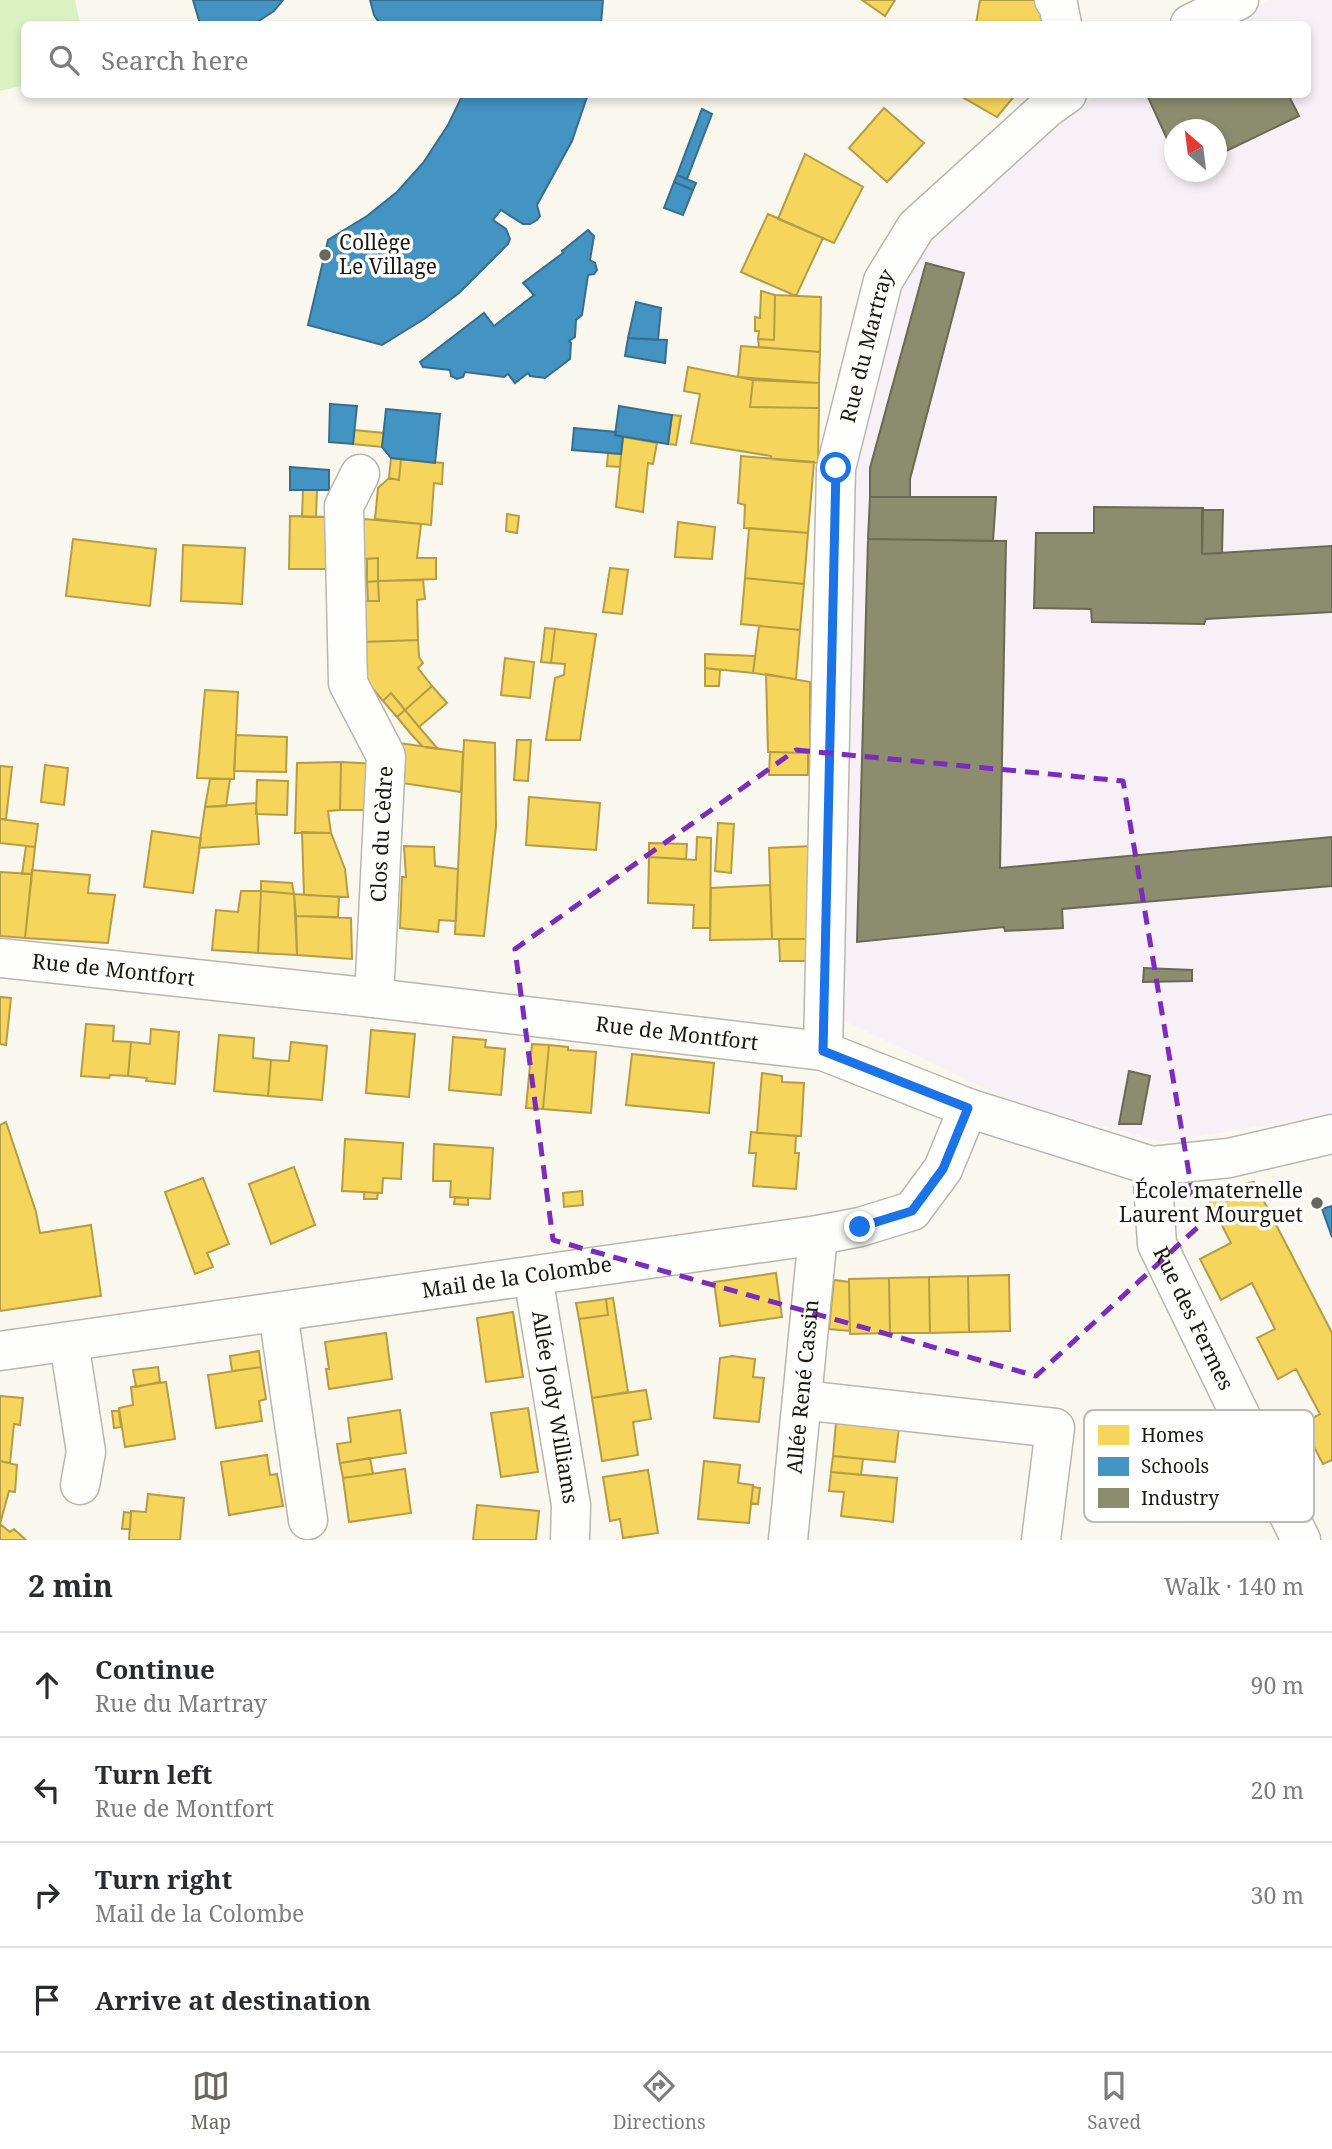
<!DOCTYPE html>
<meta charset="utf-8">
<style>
:root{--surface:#fff;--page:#f7f7f7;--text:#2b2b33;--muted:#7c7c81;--line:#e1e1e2;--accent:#6a665d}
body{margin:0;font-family:"Noto Serif",serif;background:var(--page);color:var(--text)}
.compass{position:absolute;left:1164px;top:119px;width:63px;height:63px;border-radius:50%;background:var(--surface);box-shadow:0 4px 10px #0003;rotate:332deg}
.stop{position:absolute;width:21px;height:21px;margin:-16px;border:5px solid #1a73e8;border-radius:50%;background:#fff}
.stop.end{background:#1a73e8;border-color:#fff;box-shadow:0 2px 7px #0008}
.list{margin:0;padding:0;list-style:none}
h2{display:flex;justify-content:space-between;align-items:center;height:91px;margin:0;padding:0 28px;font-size:30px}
h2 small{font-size:23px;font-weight:400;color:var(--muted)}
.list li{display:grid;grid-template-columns:46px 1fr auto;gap:21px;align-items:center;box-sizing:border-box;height:105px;padding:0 28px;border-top:2px solid var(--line)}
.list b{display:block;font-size:26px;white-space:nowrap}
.list p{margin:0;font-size:23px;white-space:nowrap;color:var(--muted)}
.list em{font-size:23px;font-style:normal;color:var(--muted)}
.icon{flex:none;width:38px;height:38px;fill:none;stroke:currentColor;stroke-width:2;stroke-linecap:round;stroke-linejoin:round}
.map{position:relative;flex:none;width:1332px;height:1540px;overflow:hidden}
.search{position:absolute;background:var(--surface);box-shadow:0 4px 10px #0003;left:21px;right:21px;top:21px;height:77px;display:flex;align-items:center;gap:18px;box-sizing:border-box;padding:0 24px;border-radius:10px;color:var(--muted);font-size:26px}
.sheet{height:511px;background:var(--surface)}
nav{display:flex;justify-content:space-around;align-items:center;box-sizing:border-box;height:98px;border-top:2px solid var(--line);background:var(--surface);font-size:19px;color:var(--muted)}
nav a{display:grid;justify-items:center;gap:4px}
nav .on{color:var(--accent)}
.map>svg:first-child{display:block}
</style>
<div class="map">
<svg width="1332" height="1540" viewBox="0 0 1332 1540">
<rect width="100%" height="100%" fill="#faf7ee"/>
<path fill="#f7f0f7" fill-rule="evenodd" d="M1269,0h63v1114l-168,28 -146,-38 -173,-83 8,-552 53,-191 25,-35 122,-121 49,-27 206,-1v-70h-82zM1174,130h42v42h-42z"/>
<path fill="#d9f2bf" d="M0,0h75l5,24h-56v61l-24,6z"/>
<path fill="#f6d55c" stroke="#b59c45" stroke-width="2" d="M862,0h33l-10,16z
M980,0h55l9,6 -3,18h-65z
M957,94h59l-19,23z
M884,108l40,35 -37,39 -38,-34z
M805,154l58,33 -29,56 -56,-24z
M768,214l55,24 -27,58 -55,-24z
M761,291l14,4 -1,45 -16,-1 1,-8h-4v-14l5,1z
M775,295l46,2 -1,55 -61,-5 -1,-8 16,1z
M741,346l79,6 -1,31 -81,-6z
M688,367l65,13 -3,27 69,1 -1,55 -47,-4v-3l-80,-13 9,-49 -16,-3z
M753,380l66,3v25l-69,-1z
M672,415l9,1 -5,29 -8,-1z
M354,430l30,3 -2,14 -29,-3z
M623,437l34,6 -4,21 -5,-1 -5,49 -27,-5z
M608,453l13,1 -1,13 -13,-1z
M741,456l73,6 -6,71 -64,-5 1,-23 -7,-2z
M391,458l10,1 -2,21 -10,-2z
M401,459l42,4 -1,21 -8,-1 -3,42 -56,-6 3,-31 11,-10 10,2z
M303,489l14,1 -1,27h-14z
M507,514l12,2 -2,17 -11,-2z
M290,516l40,1 2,52h-43z
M364,519l57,5 -4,34h19v21l-58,2v-23l-18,1z
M678,522l37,5 -3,32 -37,-2z
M749,528l59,5 -4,51 -59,-6z
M73,539l83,10 -6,57 -84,-10z
M183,545l62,3 -3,56 -61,-3z
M378,558v23l-11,1v-23z
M610,568l18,2 -6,44 -19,-2z
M745,578l59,6 -4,46 -59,-6z
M423,580l2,19 -8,1 1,40 -55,2 -2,-41h18l-1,-20z
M378,581l1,20h-11l-1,-19z
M759,626l41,4 -4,49 -43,-6z
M545,628l10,1 -4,34 -10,-1z
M555,629l41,5 -16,106h-34l9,-62 9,-3 1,-11 -14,-1z
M418,640l1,17 4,6 -5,5 14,18 -27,24 -14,-17 -8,8 -19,-23 -1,-36z
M705,654l50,2 -2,17 -48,-5z
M505,658l29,4 -4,36 -29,-3z
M705,668l15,2 -1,16h-14z
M766,674l44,8v71l-42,-1z
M432,686l15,17 -28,24 -14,-17z
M205,690l33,2 -4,87 -37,-1z
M391,693l14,17 -8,7 -14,-16z
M405,710l14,17 19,22 -15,-2 -12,-13 -14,-17z
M236,735l51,2 -1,35 -52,-1z
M464,740l31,3 1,83 -12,110 -29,-2z
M517,740h14l-3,41 -14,-1z
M399,743l64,9 -2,40 -59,-9z
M770,752l38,1v22h-39z
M341,762l-1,48 -12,1 3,22h-36l2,-70z
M341,762l35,2v46h-36z
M45,765l23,3 -4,37 -23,-3z
M0,766l12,1 -6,52h-6z
M210,779h20l-4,27 -21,1z
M257,780l31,1 -1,34 -31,-1z
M529,797l71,6 -4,47 -70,-5z
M256,803l3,41 -60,4 6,-41z
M0,819l38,5 -3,23 -35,-4z
M718,823l16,1 -3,49 -16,-2z
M152,831l49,7 -8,55 -49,-6z
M302,832l29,1 14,36 3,28 -44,-2z
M697,837l14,1 -1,90h-17l1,-23 -46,-2 1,-46 47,3z
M649,843l38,1 -1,15 -37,-2z
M26,846l9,1 -3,27h-10z
M404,846l30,1 1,19 23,3 -2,52 -17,-1 -1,12 -38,-4 2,-51h4z
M811,846l1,93h-40l-3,-91z
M32,870l58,5 -2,18 27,2 -7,48 -83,-5z
M0,872l32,2 -7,64 -25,-2z
M261,881l31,2 2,11 -33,-3z
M770,885l2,54 -62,1 1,-52z
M241,891h20l-3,62 -46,-3 4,-40 22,2z
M261,891l33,3 3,61 -39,-2z
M294,894l45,3 -1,20 -42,-1z
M296,916l55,2 1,41 -55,-4z
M779,939h33v22h-32z
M0,997l11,1 -5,47 -6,-1z
M86,1024l28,2 -1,15 18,1 -3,34 -18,-1 -1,3 -28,-2z
M151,1029l28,3 -4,52 -29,-3 1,-3 -19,-2 3,-34 19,2z
M371,1030l44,4 -6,63 -43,-4z
M219,1035l35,3 -1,20 18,2 -3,36 -54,-5z
M453,1037l33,3 -1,7 20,2 -4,46 -52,-5z
M291,1042l36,4 -5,54 -54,-4 3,-36 18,1z
M532,1044l17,1 -6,64 -17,-1z
M549,1045l19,2v3l28,2 -5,61 -48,-4z
M632,1054l82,9 -5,50 -83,-8z
M762,1073l20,3v6l22,1 -3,53 -44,-3z
M6,1122l30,90 4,21 51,-8 10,71 -101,15v-186z
M751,1132l45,4 -1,17h4l-3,36 -43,-3 3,-33h-7z
M345,1139l58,4 -2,36 -18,-1 -1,15 -40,-2z
M434,1144l59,4 -3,51 -40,-2 1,-16h-18z
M294,1167l21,58 -44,19 -22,-60z
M203,1178l26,66 -22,9 6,14 -18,7 -30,-82z
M1254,1182l78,151v127l-9,4 -21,-40 18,-10 -24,-45 -18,10 -21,-41 18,-9 -23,-46 -31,17 -21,-41 31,-16 -26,-51z
M582,1191l1,14 -19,2 -1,-14z
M364,1192l14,1 -1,6h-13z
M455,1197l13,1v7l-14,-1z
M776,1273l6,44 -62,9 -6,-44z
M1009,1275l1,56 -41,1 -1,-56z
M968,1276l1,56 -39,1 -1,-56z
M929,1277l1,56h-40l-1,-55z
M889,1278l1,55 -40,1 -1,-55z
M834,1280l15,2 1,49 -21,-2z
M613,1298l15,94 -36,6 -13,-79 29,-4 -2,-16z
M606,1299l2,16 -29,4 -3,-16z
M513,1312l10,65 -37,5 -9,-64z
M386,1333l6,46 -63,10 -3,-20h3l-4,-27z
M259,1351l2,16 -29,4 -2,-15z
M732,1356l23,3 -2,18 11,1 -5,44 -45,-4 6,-60z
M158,1367l2,15 -24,5 -3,-17z
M261,1367l5,32 -7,2 3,20 -46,7 -8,-53z
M166,1382l9,57 -50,8 -6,-39 14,-3 -2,-18z
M646,1390l5,29 -18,3 5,33 -36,6 -10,-63z
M0,1396l23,2 -3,27 -6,-1 -4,39 -10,-2z
M528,1408l10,64 -37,5 -10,-64z
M400,1410l6,43 -66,10 -3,-19 14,-2 -3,-24z
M112,1411h7l2,16 -7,1z
M837,1412l63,6 -5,44 -62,-6z
M267,1455l3,20 7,-1 6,32 -54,9 -8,-53z
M833,1456l30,3 -2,16 -30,-3z
M370,1458l3,16 -30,4 -3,-15z
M0,1461l17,4 -2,27 -6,-1 -9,33z
M704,1461l36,4 -2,18 15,2 -4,38 -51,-4z
M405,1469l6,44 -62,9 -6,-44z
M648,1470l10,63 -35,5 -3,-19 -10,2 -7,-44z
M831,1472l66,6 -4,44 -52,-6 3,-24 -15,-1z
M753,1487l7,1 -2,16 -7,-1z
M148,1494l36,4 -4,42h-51l2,-29 15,1z
M477,1505l62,6 -3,29h-63z
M124,1512l7,1 -1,16h-8z
M0,1524l10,8 4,-3 12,11h-26z"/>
<path fill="#4393c3" stroke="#376e8d" stroke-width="2" d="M193,0h90l-9,11 -20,13h-54z
M370,0h233l-2,24h-221l-6,-9z
M463,94h125l-16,47 -35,64 3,11 -3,4 -7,4h-7l-22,-14 -8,10 13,9 4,10 -2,5 -49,49 -35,26 -42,26 -74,-20 20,-85 39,-24 30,-24 26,-29 25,-38z
M702,109l10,5 -25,65 -10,-4z
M677,175l19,8 -3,7 -19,-8z
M674,182l19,8 -10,25 -19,-7z
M588,230l6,6 -4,24 5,3 2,7 -3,4 -6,1 -6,40 -6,5 -1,17 -6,4 2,2 -1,16 -25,19 -15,-2 -2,-3 -13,10 -7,-9 -4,3 -39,-5 -2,5 -6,2 -6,-3 -1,-6 -27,-3 -3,-5 64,-49 10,13 40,-31 -11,-12 40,-30 -1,-2z
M636,302l25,6 -3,32 -30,-2z
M628,338l39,2 -2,23 -40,-7z
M330,404l27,2 -4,38 -24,-2z
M619,406l53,9 -4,29 -53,-9z
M386,409l54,5 -5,49 -44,-5 -9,-11z
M574,428l42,4 -1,3 8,2 -2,17 -49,-4z
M290,467l39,3v20h-39z
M1332,1206v31l-10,-28z"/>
<path fill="#8c8c6e" stroke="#6a6952" stroke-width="2" d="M1288,94l11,22 -83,40v-26h-42v24l-27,-59z
M926,263l38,10 -54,206v18h-40v-29z
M870,497h126l-3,44 -125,-2z
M1094,507l109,1 -1,46 130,-8v66l-126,7 -2,5 -112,-2 -1,-13 -57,-1 2,-75h58z
M1202,510h21l-1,43 -20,1z
M868,539l138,2 -6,327 332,-31v49l-270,23 1,19 -58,3 -1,-4 -147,15z
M1144,968l48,2v11l-49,1z
M1129,1071l21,5 -9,48h-22z"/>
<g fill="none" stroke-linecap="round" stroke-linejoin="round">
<defs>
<g id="street">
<path d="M1054,0l4,4 4,20"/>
<path d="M1190,24l49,-24"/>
<path d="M360,474l-16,32 4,177 38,73 -12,242"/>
<path id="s1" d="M0,958l374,40 449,53 145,57 184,58 77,-8 103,-24"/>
<path id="s2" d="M823,1051l13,-583 47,-187 33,-54 131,-119 20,-14"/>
<path id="s3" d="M1152,1166l5,78 144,296"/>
<path id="s4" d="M533,1276l38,229 -1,35"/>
<path d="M278,1312l30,208"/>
<path d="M69,1342l17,110 -6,33"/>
<path id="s5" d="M0,1351l818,-116 42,-8 52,-16 31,-42 25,-61"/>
<path d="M802,1400l253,28 -14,112"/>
<path id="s6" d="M788,1540l30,-305"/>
</g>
</defs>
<use href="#street" stroke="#b9b6ae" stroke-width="41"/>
<use href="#street" stroke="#fefefc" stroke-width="38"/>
</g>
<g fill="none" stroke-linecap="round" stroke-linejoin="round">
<path stroke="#1a73e8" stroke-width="9" d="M836,468l-13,583 145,57 -25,61 -31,42 -52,16"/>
</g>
<path fill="none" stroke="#7b2cbf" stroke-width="5" stroke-dasharray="14 9" stroke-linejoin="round" d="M796,750l327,31 75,446 -162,149 -483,-136 -38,-291z"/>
<g fill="#6a665d" stroke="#fff" stroke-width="2.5">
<circle cx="325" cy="255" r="7"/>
<circle cx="1317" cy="1203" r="7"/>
</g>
<g text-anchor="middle" stroke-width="7" stroke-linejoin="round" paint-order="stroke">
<g font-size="21" fill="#1c180f" stroke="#fff" text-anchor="start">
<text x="339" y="250">Collège<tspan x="339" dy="24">Le Village</tspan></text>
<text x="1303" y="1198" text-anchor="end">École maternelle<tspan x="1303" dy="24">Laurent Mourguet</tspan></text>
</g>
<g font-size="21" fill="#1c180f" stroke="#fff">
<text dy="7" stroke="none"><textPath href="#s2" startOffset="709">Rue du Martray</textPath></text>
<text transform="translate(382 834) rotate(-87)" y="7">Clos du Cèdre</text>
<text dy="7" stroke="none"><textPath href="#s1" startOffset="114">Rue de Montfort</textPath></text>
<text dy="7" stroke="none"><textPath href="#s1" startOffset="681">Rue de Montfort</textPath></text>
<text dy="7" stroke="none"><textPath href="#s5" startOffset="522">Mail de la Colombe</textPath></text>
<text dy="7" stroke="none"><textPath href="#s3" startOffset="161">Rue des Fermes</textPath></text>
<text dy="7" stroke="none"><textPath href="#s6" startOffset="154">Allée René Cassin</textPath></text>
<text dy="7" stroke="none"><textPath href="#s4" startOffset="133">Allée Jody Williams</textPath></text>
</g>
</g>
<rect x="1084" y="1410" width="230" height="112" rx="10" fill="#fff" stroke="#bbbab7" stroke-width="2"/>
<rect x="1098" y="1425" width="31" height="20" fill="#f6d55c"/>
<rect x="1098" y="1457" width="31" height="19" fill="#4393c3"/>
<rect x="1098" y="1488" width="31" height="20" fill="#8c8c6e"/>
<g font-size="19" fill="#1c180f">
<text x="1141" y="1442">Homes</text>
<text x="1141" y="1473">Schools</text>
<text x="1141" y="1505">Industry</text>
</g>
</svg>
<svg class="compass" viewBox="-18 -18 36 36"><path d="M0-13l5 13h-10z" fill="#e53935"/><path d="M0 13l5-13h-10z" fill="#7c7c81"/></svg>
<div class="stop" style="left:836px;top:468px"></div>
<div class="stop end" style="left:860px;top:1227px"></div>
<div class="search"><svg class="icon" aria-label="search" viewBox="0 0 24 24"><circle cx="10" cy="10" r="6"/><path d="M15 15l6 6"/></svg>Search here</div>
</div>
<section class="sheet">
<h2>2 min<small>Walk · 140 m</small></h2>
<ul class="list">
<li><svg class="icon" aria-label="ahead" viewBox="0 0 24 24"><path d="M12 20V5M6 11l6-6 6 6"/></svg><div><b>Continue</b><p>Rue du Martray</p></div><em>90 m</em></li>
<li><svg class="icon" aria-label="left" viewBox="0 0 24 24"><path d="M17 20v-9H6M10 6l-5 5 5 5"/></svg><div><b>Turn left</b><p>Rue de Montfort</p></div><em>20 m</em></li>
<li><svg class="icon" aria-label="right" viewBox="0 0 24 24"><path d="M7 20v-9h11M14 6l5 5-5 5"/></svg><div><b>Turn right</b><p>Mail de la Colombe</p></div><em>30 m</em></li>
<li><svg class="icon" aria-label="arrive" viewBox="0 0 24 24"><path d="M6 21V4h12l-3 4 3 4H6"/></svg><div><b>Arrive at destination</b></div></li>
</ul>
</section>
<nav>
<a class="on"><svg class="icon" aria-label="map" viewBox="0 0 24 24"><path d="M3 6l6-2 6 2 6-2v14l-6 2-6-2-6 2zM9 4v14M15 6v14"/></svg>Map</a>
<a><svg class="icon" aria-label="directions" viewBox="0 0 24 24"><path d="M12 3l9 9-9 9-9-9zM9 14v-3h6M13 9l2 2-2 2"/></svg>Directions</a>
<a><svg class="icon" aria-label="saved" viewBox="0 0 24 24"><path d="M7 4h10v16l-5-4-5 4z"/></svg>Saved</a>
</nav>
